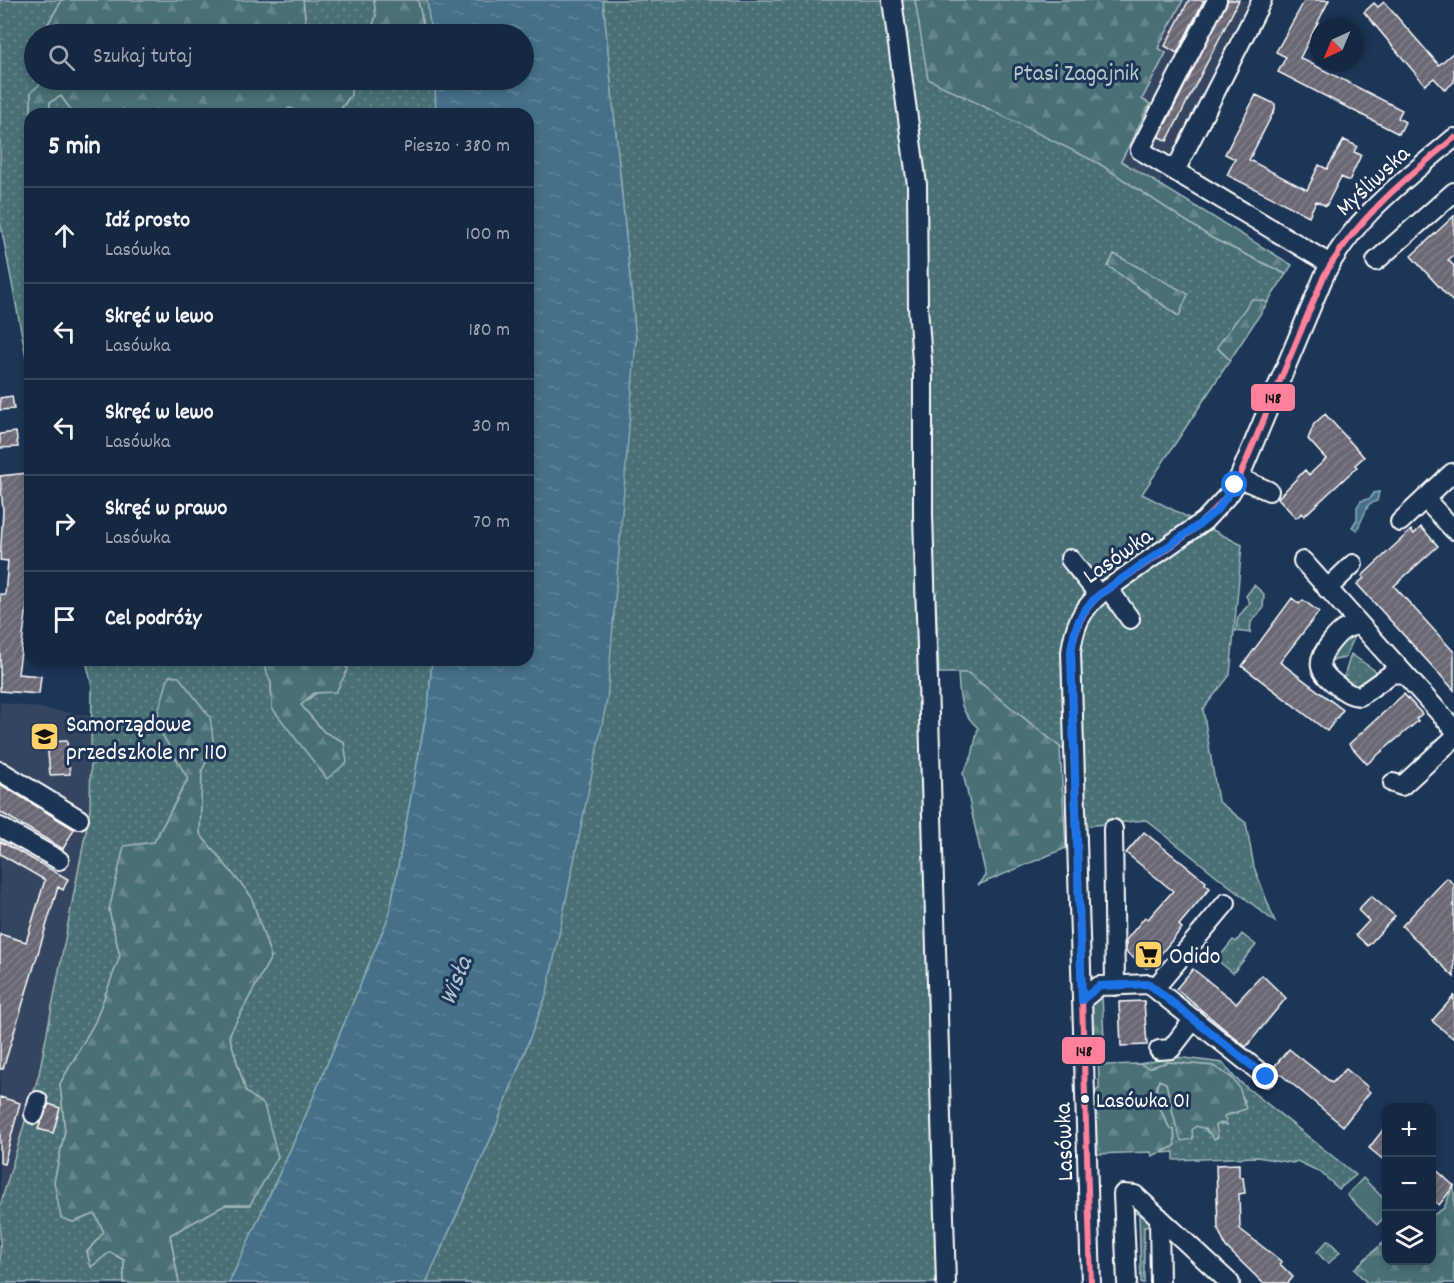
<!DOCTYPE html>
<html lang="pl">
<meta charset="utf-8">
<style>
:root{--surface:#162841;--page:#1f3048;--text:#f1f3f6;--muted:#9ea6b1;--line:#35445a}
body{margin:0;font-family:Dekko,sans-serif;background:var(--page);color:var(--text)}
.controls{position:absolute;right:18px;bottom:18px;display:grid;overflow:hidden;border-radius:12px;box-shadow:0 3px 9px #0003}
.controls button{width:54px;height:54px;display:grid;place-items:center;padding:0;border:0;border-bottom:2px solid var(--line);background:var(--surface);color:var(--text);font:30px sans-serif}
.compass{position:absolute;left:1310px;top:18px;width:54px;height:54px;border-radius:50%;background:var(--surface);box-shadow:0 3px 9px #0003;rotate:224deg}
.stop{position:absolute;width:18px;height:18px;margin:-14px;border:4px solid #1a73e8;border-radius:50%;background:#fff}
.stop.end{background:#1a73e8;border-color:#fff;box-shadow:0 2px 6px #0008}
.list{margin:0;padding:0;list-style:none}
h2{display:flex;justify-content:space-between;align-items:center;height:78px;margin:0;padding:0 24px;font-size:26px}
h2 small{font-size:20px;font-weight:400;color:var(--muted)}
.list li{display:grid;grid-template-columns:39px 1fr auto;gap:18px;align-items:center;box-sizing:border-box;height:96px;padding:0 24px;border-top:2px solid var(--line)}
.list b{display:block;font-size:22px;white-space:nowrap}
.list p{margin:0;font-size:20px;white-space:nowrap;color:var(--muted)}
.list em{font-size:20px;font-style:normal;color:var(--muted)}
.icon{flex:none;width:33px;height:33px;fill:none;stroke:currentColor;stroke-width:2;stroke-linecap:round;stroke-linejoin:round}
.map{position:relative;flex:none;width:1454px;height:1283px;overflow:hidden}
.search{position:absolute;background:var(--surface);box-shadow:0 3px 9px #0003;left:24px;top:24px;width:510px;height:66px;display:flex;align-items:center;gap:15px;box-sizing:border-box;padding:0 21px;border-radius:33px;color:var(--muted);font-size:22px}
.panel{position:absolute;background:var(--surface);box-shadow:0 3px 9px #0003;left:24px;top:108px;width:510px;height:558px;border-radius:18px}
.map>svg:first-child{display:block}
</style>
<div class="map">
<svg width="1454" height="1283" viewBox="0 0 1454 1283">
<defs>
<pattern id="grass-dots" width="8" height="8" patternUnits="userSpaceOnUse" patternTransform="scale(1.5)"><rect width="8" height="8" fill="#4a7175"/><path d="M2 2h.1M6 6h.1" fill="none" stroke="#65868a" stroke-width="1.8" stroke-linecap="round"/></pattern>
<pattern id="forest-firs" width="22" height="20" patternUnits="userSpaceOnUse" patternTransform="scale(1.5)"><rect width="22" height="20" fill="#4a7175"/><path d="M5 1l3.5 6h-7zM16 11l3.5 6h-7z" fill="#65868a"/></pattern>
<pattern id="water-ripples" width="26" height="14" patternUnits="userSpaceOnUse" patternTransform="scale(1.5)"><rect width="26" height="14" fill="#446f8a"/><path d="M2 4q2-2 4 0t4 0M15 11q2-2 4 0t4 0" fill="none" stroke="#60859c"/></pattern>
<pattern id="building-hatch" width="6" height="6" patternUnits="userSpaceOnUse" patternTransform="scale(1.5)"><rect width="6" height="6" fill="#6a6775"/><path d="M-1 1l2-2M0 6l6-6M5 7l2-2" fill="none" stroke="#807e8a"/></pattern>
</defs>
<rect width="100%" height="100%" fill="#1d3557"/>
<filter id="ink" filterUnits="userSpaceOnUse"><feTurbulence type="fractalNoise" baseFrequency=".0167" numOctaves="2"/><feDisplacementMap in="SourceGraphic" scale="12" xChannelSelector="R" yChannelSelector="G"/><feConvolveMatrix kernelMatrix="1 2 1 2 8 2 1 2 1" color-interpolation-filters="sRGB"/></filter>
<g filter="url(#ink)">
<path fill="#344460" d="M1183,0h69l-93,185 -38,-24 29,-56 -8,-6 24,-46 -8,-5z
M0,702l91,14 -1,94 -51,264 -39,132z"/>
<path fill="url(#grass-dots)" stroke="#a4b8ba" stroke-width="1.5" fill-rule="evenodd" d="M0,0h62l-20,34h-8v46h11l-14,13 -1,284 -30,-156z
M303,0h71l2,16 -6,18h-63z
M418,0h9l4,34h-6z
M603,0h281l27,185 27,1098h-512l69,-154 52,-136 89,-653z
M900,0h283l-25,48 8,5 -24,46 8,5 -29,57 91,77 74,36 -18,28 -16,-2 -35,48 13,12 -88,134 100,51 -12,130 -27,34 15,92 28,22 8,44 21,55 -129,-102 -60,6 -5,-62 -113,-91h-29l-10,-226 1,-73 -7,-209zM1108,266l79,28 -8,22h-1z
M344,80h91l1,34h-99l14,-19v-14z
M61,96l13,18h-25l1,-12z
M1254,585l10,9 -1,15 -12,13 -1,11 -14,-2 2,-14 12,-14 -4,-7z
M1361,632l-6,4 -10,22 -20,4 17,-27z
M1351,654l29,20 -18,17 -19,-11z
M86,660h176l9,23 1,25 72,34 -20,-10 -23,-27 47,-36 -10,-9h94l-3,39 -40,217 -86,206 -74,161h-50l-9,-48 55,-30h25l14,-99 -18,-14 -17,-57 42,-78 -20,-61 -51,-62 2,-64 12,-23 -59,-25 33,56 -34,64 -45,68 11,46 -25,66 -35,62 5,47 -11,51 19,40 22,-8 9,18 -17,20 4,15 18,-15 15,8v23h-124v-77l39,-132 51,-264 2,-123z
M1242,934l14,11 -23,28 -16,-13 16,-20 3,2z
M1177,1057l46,6 12,15 121,97 -17,14 -19,-17 -23,-11 -4,2 -36,-6 -83,3v-8l-12,1 10,-6 3,-8 -1,-9 -4,-1c-7,-15 -19,-33 -11,-49l7,3 10,43 16,3 4,-3 7,1 5,6 10,-9h8l-3,-8 14,-3 8,-12 -14,-24 -18,-11 -45,-4 -19,6 -10,-4z
M1134,1204l14,10 5,13h-9v56h-3l-2,-70h-9z
M1328,1240l12,12 -12,12 -11,-12z"/>
<path fill="url(#forest-firs)" stroke="#a4b8ba" stroke-width="1.5" d="M62,0h241l4,34h-265z
M374,0h44l7,34h-55l6,-18z
M915,0h268l-25,48 8,5 -24,46 8,5 -29,57 171,104 -6,9 -74,-36 -114,-75 -170,-84z
M45,80h299l7,1v14l-14,19h-35l-12,-6 -8,6h-208l-13,-18 -11,6 -1,12h-18v-22z
M1114,254l74,40 -9,22 -71,-50z
M1252,299l16,3 -38,58 -13,-13z
M262,660h76l10,9 -12,23 -22,1 -13,12 23,27 20,10 3,20 -20,17 -55,-71 -1,-25z
M958,673h10l92,74 6,101 -88,37 8,-9 -23,-103 9,-17 6,-28c-20,-19 -18,-28 -20,-55z
M169,676l10,1 31,40 4,30 -12,23 -2,64 51,62 20,61 -42,78 17,57 18,13 14,52 -28,48h-25l-55,30 9,48h-55v-23l-14,-8 -19,15 -4,-15 17,-20 -9,-18 -22,8 -12,-4 -7,-36 11,-51 -5,-47 35,-62 25,-66 -11,-46 15,-64 30,-4 34,-63 -33,-57z
M1102,994l3,71 34,-1 10,4 19,-6 45,4 18,11 8,10 7,22 -22,7 3,9 -6,-2 -5,2 2,12 -4,2 -8,-10 -10,-3 -4,4 1,9 -11,2c-5,-4 -13,-48 -16,-58l-7,-3c-8,16 4,34 11,49l4,1 1,16 -23,10 -1,-4 -55,2 -3,-60 6,-6 -1,-40 -5,-5 -2,-38 2,-5z
M1454,1184v99h-87l-13,-14 32,-29v20h46v-44l12,-8z"/>
<path fill="#4a7175" stroke="#a4b8ba" stroke-width="1.5" d="M1363,1178l23,23v14l-9,10 -30,-30z"/>
<path fill="url(#water-ripples)" stroke="#8fa9b9" stroke-width="1.5" d="M427,0h176l33,340 -29,360 -60,293 -52,136 -69,154h-197l74,-161 86,-206 40,-217 3,-39h96v-546h-92l-1,-34h89v-46h-93z
M1379,492l-2,9 -8,3 -12,26 -5,-3 5,-8v-12l4,-6 10,-3 2,-5z"/>
<path fill="url(#building-hatch)" stroke="#fff" stroke-width="1.5" d="M1189,0h15l-27,53 -12,-7z
M1228,0h11l-72,141 -8,-4z
M1305,0h24l-29,58 102,52 -4,8 7,4 -6,12 -121,-62 8,-15 -10,-5z
M1384,2l55,63 15,-13v30l-9,8 -11,-12 -9,7 -61,-73 10,-9 4,4z
M1256,95l19,9v5l-26,51 58,30 12,-25 8,4 17,-29 13,6 -3,6 7,3 -12,26 -8,-4 -15,29 -10,-5 -7,15 -82,-41 8,-16 -10,-5z
M1454,216v39l-6,5 6,6v37l-43,-47z
M12,396l2,13 -14,1v-12z
M1325,414l39,43 -9,8 2,2 -53,49 -2,-3 -6,5 -18,-20 27,-28 4,5 17,-16 -18,-20 6,-15z
M16,432l2,15 -18,1v-14z
M27,473l3,29v82l-12,90 23,2 -2,18 -39,-3v-97l5,1 3,-34 -8,-1 3,-49 -3,-35z
M1421,527l17,19 -44,40 60,66v38l-97,-106 7,-6 -2,-2 49,-46 3,4z
M1292,598l7,6 4,-4 16,12 -39,50 63,48 -16,21 -85,-65z
M1404,694l18,20 -6,5 2,2 -51,43 -18,-20z
M67,741l3,33 -20,1 -3,-33z
M0,784l74,45 -11,20 -63,-37z
M1144,832l62,50 -1,2 5,4 -31,37 3,3 -31,38 -5,2 -20,-16v-12l19,-23 3,2 25,-28 -47,-38z
M0,841l68,38 -5,11 -5,-3 -55,182h-3v-135l26,8 19,-62 -45,-26z
M1447,878l7,6v93l-52,-51z
M1371,896l24,20 -27,30 -12,-11 13,-14 -11,-11z
M1193,969l43,34 26,-28 24,23 -40,49 -70,-58z
M1454,996v43l-22,-18z
M1144,1001l3,44 -26,1 -2,-44z
M1289,1049l43,34 14,-14 22,18 -2,2 4,3 -27,34 -70,-58z
M0,1097l20,6 -16,61 -4,-1z
M49,1104l11,4 -7,25 -15,-4z
M1386,1126v36l-17,-14z
M1239,1164v13h4l2,16 -6,1 1,35 42,33 -2,2 13,13 -5,6h-25l-37,-36 -8,-18 -2,-64z
M1431,1165l23,21 -15,19 -8,-6z"/>
<g fill="none" stroke-linecap="round" stroke-linejoin="round">
<defs>
<path id="minor" d="M892,0l25,185 1,122 5,68v140l23,768
M1217,0l-77,150 190,114
M1175,171l87,-171
M1376,261l78,-69
M1239,478l30,13
M1425,499l29,31
M1400,522l52,-49
M1070,559l29,36
M1303,561l151,168
M1108,588l22,31
M1327,589l26,-25
M1359,625c-14,2 -19,6 -27,16 -18,22 -14,30 7,46 7,5 12,9 21,9l31,-22 12,-1
M0,771l79,48
M1393,783l9,3 52,-48
M0,827l59,33
M1113,829l2,157
M1155,988l71,-85
M1082,1000l17,-14 50,-2 117,93
M1159,1050l12,-1 23,-30
M34,1114l4,-13
M1159,1217l1,66
M1091,1283l-20,-631c3,-24 9,-41 28,-57l105,-74 26,-28 9,-15 85,-202c29,-59 81,-96 130,-138
M1127,1283l-4,-89 12,1 95,88"/>
</defs>
<use href="#minor" stroke="#fff" stroke-width="22"/>
<use href="#minor" stroke="#1d3557" stroke-width="18"/>
<defs>
<path id="bus-1" d="M1091,1283l-20,-631c3,-23 11,-41 28,-57 48,-34 109,-65 140,-117l85,-202c32,-57 80,-96 130,-138"/>
</defs>
<use href="#bus-1" stroke="#1d3557" stroke-width="10"/>
<use href="#bus-1" stroke="#ff8098" stroke-width="6"/>
</g>
</g>
<g fill="none" stroke-linecap="round" stroke-linejoin="round" filter="url(#ink)">
<path stroke="#1a73e8" stroke-width="8" d="M1235,485l-18,25 -13,11 -105,74c-19,16 -25,33 -28,57l11,348 17,-14 50,-2 117,93"/>
</g>
<defs>
<symbol id="school-square" viewBox="-11 -11 22 22"><rect x="-9" y="-9" width="18" height="18" rx="4" fill="#ffd166" stroke="#1d3557"/><path d="M0-5L7-2L0 1L-7-2ZM-4 1L0 2.5L4 1V4Q0 6-4 4Z" fill="#111"/></symbol>
<symbol id="supermarket-square" viewBox="-11 -11 22 22"><rect x="-9" y="-9" width="18" height="18" rx="4" fill="#ffd166" stroke="#1d3557"/><path d="M-6-5.5h2.5l.6 2H6L4.5 2H-2.5L-4.4-4H-6ZM-1.5 3.2a1.3 1.3 0 1 0 .1 0ZM3 3.2a1.3 1.3 0 1 0 .1 0Z" fill="#111"/></symbol>
</defs>
<g fill-rule="evenodd">
<use href="#school-square" x="28" y="720" width="33" height="33"/>
<use href="#supermarket-square" x="1132" y="938" width="33" height="33"/>
</g>
<circle fill="#fff" stroke="#1d3557" stroke-width="2" cx="1085" cy="1099" r="5"/>
<g text-anchor="middle" stroke-width="6" stroke-linejoin="round" paint-order="stroke">
<g font-size="22" fill="#fff" stroke="#1d3557" text-anchor="start">
<text x="1096" y="1107">Lasówka 01</text>
</g>
<g font-size="24" fill="#b7c6c8" stroke="#1d3557">
<text x="1076" y="80">Ptasi Zagajnik</text>
</g>
<g font-size="24" fill="#fff" stroke="#1d3557">
<text transform="translate(1372 180) rotate(-43)" y="8">Myśliwska</text>
<text transform="translate(1117 555) rotate(-35)" y="8">Lasówka</text>
<text transform="translate(1063 1142) rotate(-92)" y="8">Lasówka</text>
</g>
<g font-size="24" fill="#fff" stroke="#1d3557" text-anchor="start">
<text x="66" y="731">Samorządowe<tspan x="66" dy="28">przedszkole nr 110</tspan></text>
<text x="1169" y="963">Odido</text>
</g>
<g font-size="26" font-style="italic" fill="#b4c5d0" stroke="#1d3557">
<text transform="translate(454 980) rotate(-68)" y="9">Wisła</text>
</g>
</g>
<g stroke="#1d3557" stroke-width="2">
<rect x="1250" y="383" width="46" height="29" rx="6" fill="#ff8098"/>
<rect x="1061" y="1036" width="45" height="29" rx="6" fill="#ff8098"/>
</g>
<g font-size="16" text-anchor="middle" font-weight="bold" fill="#111">
<text x="1273" y="403">148</text>
<text x="1084" y="1056">148</text>
</g>
</svg>
<div class="controls">
<button>+</button>
<button>−</button>
<button><svg class="icon" aria-label="layers" viewBox="0 0 24 24"><path d="M12 4l9 5-9 5-9-5zM3 14l9 5 9-5"/></svg></button>
</div>
<svg class="compass" viewBox="-18 -18 36 36"><path d="M0-13l5 13h-10z" fill="#e53935"/><path d="M0 13l5-13h-10z" fill="#9ea6b1"/></svg>
<div class="stop" style="left:1235px;top:485px"></div>
<div class="stop end" style="left:1266px;top:1077px"></div>
<div class="search"><svg class="icon" aria-label="search" viewBox="0 0 24 24"><circle cx="10" cy="10" r="6"/><path d="M15 15l6 6"/></svg>Szukaj tutaj</div>
<section class="panel">
<h2>5 min<small>Pieszo · 380 m</small></h2>
<ul class="list">
<li><svg class="icon" aria-label="ahead" viewBox="0 0 24 24"><path d="M12 20V5M6 11l6-6 6 6"/></svg><div><b>Idź prosto</b><p>Lasówka</p></div><em>100 m</em></li>
<li><svg class="icon" aria-label="left" viewBox="0 0 24 24"><path d="M17 20v-9H6M10 6l-5 5 5 5"/></svg><div><b>Skręć w lewo</b><p>Lasówka</p></div><em>180 m</em></li>
<li><svg class="icon" aria-label="left" viewBox="0 0 24 24"><path d="M17 20v-9H6M10 6l-5 5 5 5"/></svg><div><b>Skręć w lewo</b><p>Lasówka</p></div><em>30 m</em></li>
<li><svg class="icon" aria-label="right" viewBox="0 0 24 24"><path d="M7 20v-9h11M14 6l5 5-5 5"/></svg><div><b>Skręć w prawo</b><p>Lasówka</p></div><em>70 m</em></li>
<li><svg class="icon" aria-label="arrive" viewBox="0 0 24 24"><path d="M6 21V4h12l-3 4 3 4H6"/></svg><div><b>Cel podróży</b></div></li>
</ul>
</section>
</div>
